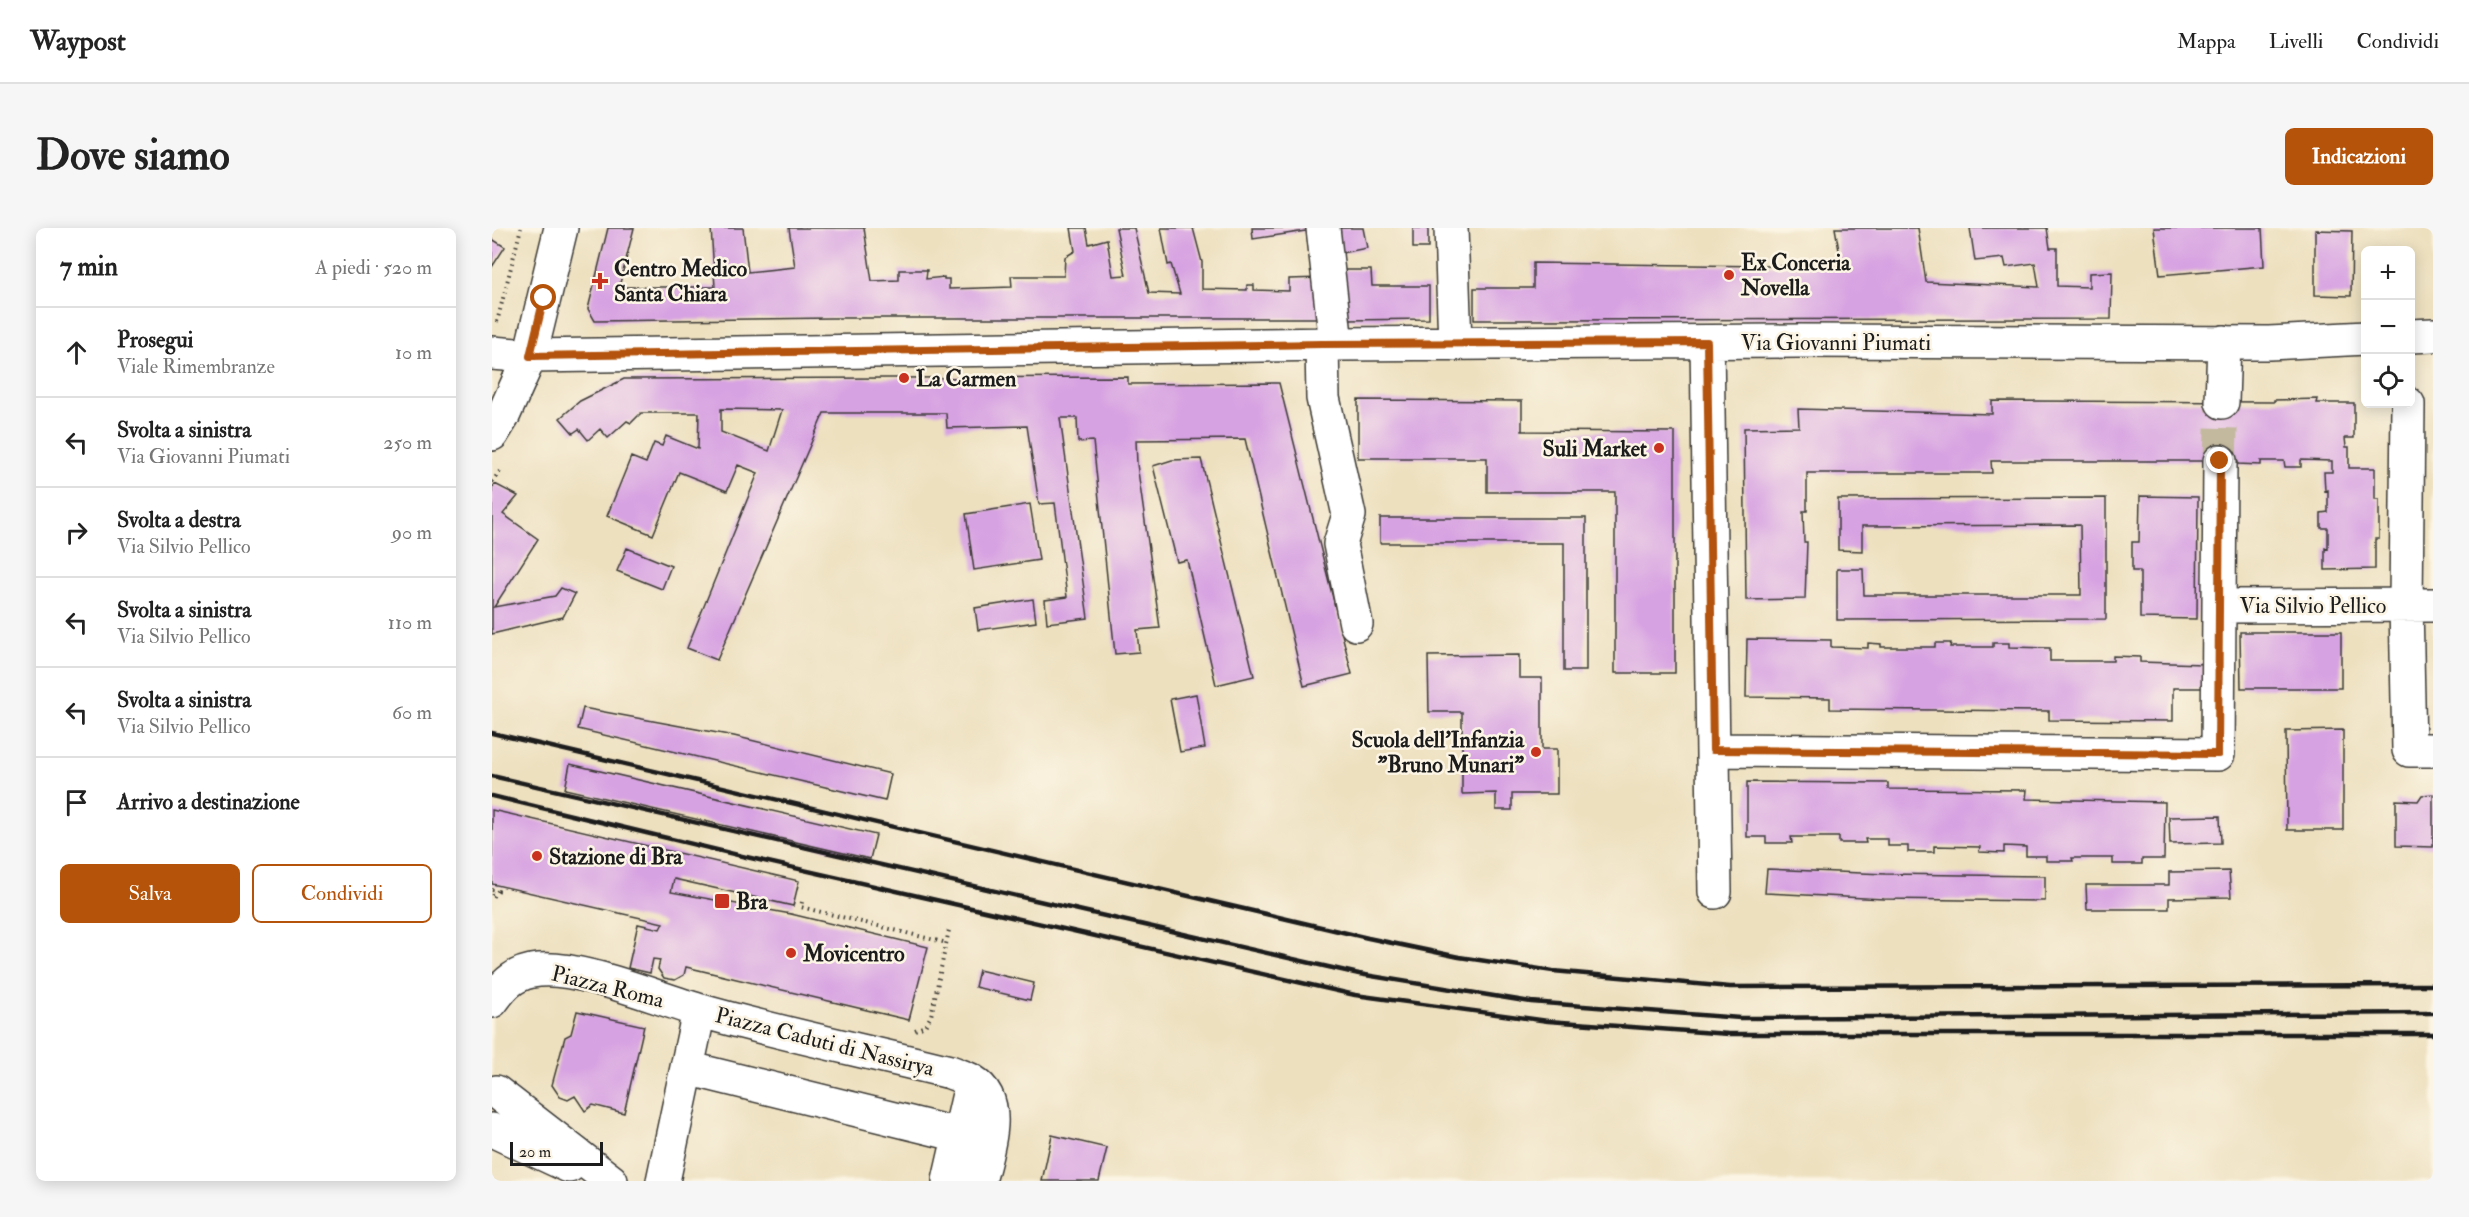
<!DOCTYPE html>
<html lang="it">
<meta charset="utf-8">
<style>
:root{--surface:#fff;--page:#f6f6f6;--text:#222;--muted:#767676;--line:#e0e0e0;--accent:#b45309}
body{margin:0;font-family:"IM FELL Double Pica",serif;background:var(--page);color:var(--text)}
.controls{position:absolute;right:18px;top:18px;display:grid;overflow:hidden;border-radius:9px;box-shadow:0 3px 15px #0003}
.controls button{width:54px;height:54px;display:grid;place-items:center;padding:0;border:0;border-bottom:2px solid var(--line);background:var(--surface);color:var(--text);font:30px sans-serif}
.scale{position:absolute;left:18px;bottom:15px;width:93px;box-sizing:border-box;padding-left:6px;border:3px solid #1c1c1c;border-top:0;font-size:16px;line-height:21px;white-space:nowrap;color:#1c1c1c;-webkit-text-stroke:4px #fcf5e5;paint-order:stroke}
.stop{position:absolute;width:18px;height:18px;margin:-14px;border:4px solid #b45309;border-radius:50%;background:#fff}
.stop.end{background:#b45309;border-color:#fff;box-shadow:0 2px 6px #0008}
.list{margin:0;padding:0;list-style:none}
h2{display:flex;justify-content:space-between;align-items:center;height:78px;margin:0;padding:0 24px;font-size:26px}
h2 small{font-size:20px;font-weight:400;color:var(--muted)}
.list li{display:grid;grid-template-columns:39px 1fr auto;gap:18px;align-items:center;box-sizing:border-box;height:90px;padding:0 24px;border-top:2px solid var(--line)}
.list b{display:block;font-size:22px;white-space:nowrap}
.list p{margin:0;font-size:20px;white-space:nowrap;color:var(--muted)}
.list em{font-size:20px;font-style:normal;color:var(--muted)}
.actions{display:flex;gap:12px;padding:18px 24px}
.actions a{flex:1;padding:14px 0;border:2px solid var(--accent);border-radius:9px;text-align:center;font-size:21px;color:var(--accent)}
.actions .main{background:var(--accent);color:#fff}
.icon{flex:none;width:33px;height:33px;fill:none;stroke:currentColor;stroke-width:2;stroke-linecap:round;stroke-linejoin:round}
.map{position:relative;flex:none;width:1941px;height:953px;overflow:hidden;border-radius:9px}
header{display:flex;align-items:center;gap:36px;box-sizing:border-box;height:84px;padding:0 30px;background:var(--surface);border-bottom:2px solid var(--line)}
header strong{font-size:28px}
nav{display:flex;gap:33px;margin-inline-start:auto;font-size:21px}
.intro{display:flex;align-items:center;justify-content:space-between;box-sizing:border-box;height:144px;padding:0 36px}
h1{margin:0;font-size:42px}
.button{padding:15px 27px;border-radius:9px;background:var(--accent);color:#fff;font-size:21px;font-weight:700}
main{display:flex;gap:36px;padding:0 36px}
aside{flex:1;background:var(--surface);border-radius:9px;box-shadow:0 3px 15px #0003}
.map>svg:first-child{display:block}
</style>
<header>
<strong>Waypost</strong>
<nav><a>Mappa</a><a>Livelli</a><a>Condividi</a></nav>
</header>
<div class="intro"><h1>Dove siamo</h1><a class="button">Indicazioni</a></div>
<main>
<aside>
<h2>7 min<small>A piedi · 520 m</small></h2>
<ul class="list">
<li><svg class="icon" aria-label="ahead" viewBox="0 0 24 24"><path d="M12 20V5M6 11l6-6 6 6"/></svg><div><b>Prosegui</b><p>Viale Rimembranze</p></div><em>10 m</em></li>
<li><svg class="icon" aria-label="left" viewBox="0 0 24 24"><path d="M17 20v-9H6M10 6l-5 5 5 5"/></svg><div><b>Svolta a sinistra</b><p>Via Giovanni Piumati</p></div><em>250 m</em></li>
<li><svg class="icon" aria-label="right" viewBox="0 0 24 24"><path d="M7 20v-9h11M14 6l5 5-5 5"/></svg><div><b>Svolta a destra</b><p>Via Silvio Pellico</p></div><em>90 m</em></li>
<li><svg class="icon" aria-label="left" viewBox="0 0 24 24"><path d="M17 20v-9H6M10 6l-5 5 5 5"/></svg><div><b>Svolta a sinistra</b><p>Via Silvio Pellico</p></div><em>110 m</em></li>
<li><svg class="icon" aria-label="left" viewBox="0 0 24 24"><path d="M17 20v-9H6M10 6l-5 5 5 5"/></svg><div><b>Svolta a sinistra</b><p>Via Silvio Pellico</p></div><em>60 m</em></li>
<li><svg class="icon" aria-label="arrive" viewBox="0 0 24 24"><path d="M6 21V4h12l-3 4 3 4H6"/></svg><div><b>Arrivo a destinazione</b></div></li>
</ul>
<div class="actions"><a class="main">Salva</a><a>Condividi</a></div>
</aside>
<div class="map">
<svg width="1941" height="953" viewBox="0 0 1941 953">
<rect width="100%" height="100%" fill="#fcf5e5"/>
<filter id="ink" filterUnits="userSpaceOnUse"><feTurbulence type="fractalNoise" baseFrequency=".0167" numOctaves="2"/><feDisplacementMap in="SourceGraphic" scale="12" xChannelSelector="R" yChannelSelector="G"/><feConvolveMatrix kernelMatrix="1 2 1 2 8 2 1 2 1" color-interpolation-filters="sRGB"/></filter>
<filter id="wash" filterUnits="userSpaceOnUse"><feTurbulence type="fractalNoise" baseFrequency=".008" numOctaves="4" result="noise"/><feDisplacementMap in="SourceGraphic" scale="24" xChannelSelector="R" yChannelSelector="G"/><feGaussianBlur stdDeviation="1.35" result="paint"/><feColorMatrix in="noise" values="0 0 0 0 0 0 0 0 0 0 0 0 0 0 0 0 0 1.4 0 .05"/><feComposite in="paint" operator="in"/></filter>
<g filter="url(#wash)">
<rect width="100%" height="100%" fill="#ede0bf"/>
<g id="blocks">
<path fill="#d7a2e2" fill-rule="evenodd" d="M116,0h26l-15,59h96l-4,-59h32l5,44 47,-5 -6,-39h75l8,53 27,-1v-10h28l-1,9 18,-2v2h5v10l63,-2 -1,-11h53l1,-19 10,-6 -4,-23h15l3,16 18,-5 6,37 13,-1 -10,-47h18l15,65 31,1 -9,-30 -3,1 -7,-37h32l9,34v27l45,1v-5h7v5l35,1v-12l32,-1 2,40h-492l-236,3 -7,-12z
M760,0h66v1l-65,10z
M839,0h32l4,20 -31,6z
M921,0h15v20h-15z
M1343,0h83l8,54 113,5 -4,-24 -29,4 -2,-9 -29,3 -5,-33h77l3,20h7v38l32,1v-14l23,-1 -1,47 -637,1v-32h59v-25l309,4z
M1662,0h108l2,38 -104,9z
M1823,2l37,1 -1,65 -36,-1z
M0,11l13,8 -13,20z
M846,42h33l1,16h57v33l-84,1z
M636,149v7l151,-1 73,291 -48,12 -59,-247 -109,1 1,24 23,164 -23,2 2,22 -24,2 -22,-213 -15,1 -1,-24h-17l28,200 -41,5 -2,-23 22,-3 -12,-94 -16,1 -12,-78 -80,2 -1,-15h-122l-107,247 -30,-12 71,-175 -20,-8 -11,26 -48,-19 -26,63 -46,-19 24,-59 15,6 8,-20 8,3 4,-10 32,13 1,-36h-58l-10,10 -4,-2 -19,17 -8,-9 -12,11 -9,-11 -6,4 -13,-15 20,-17 44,-22zM229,181l61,1 -13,41 -48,-19z
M1826,171l-1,4h37v35h-9l1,9h3v21h26v31h4v40h-4v30l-50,1v-22l3,1v-21h-7v-15l7,-1v-22l-3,1 -1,-19h8v-11l-31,-1v7h-16l-1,-6h-23v4l-23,-1v-3h-247l1,12h-185v38h-4l1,31h3l-2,57 -59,1 -2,-172 55,-1 -1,-18 194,5v-13l282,1v-2z
M866,172l164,1v30l153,1v241h-60v-181h-128v-34h-129z
M709,231l53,217 -38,9 -29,-125 -10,2 -24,-96 19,-6z
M3,256l23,12 -15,18 35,25 -44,68 61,-11 6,-8 14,6 -12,23 -71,17v-146z
M1648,268l58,1 -1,122 -57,-1v-47h-8v-29h7z
M1614,270v121l-269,1v-51h26l1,26h217l-1,-70 -218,1v25l-24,-1v-51z
M538,276l9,56 -65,10 -8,-56z
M888,290h206v153h-22v-128h-184z
M135,320l44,18 -9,23 -45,-18z
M541,371l3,23 -58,8 -3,-22z
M1748,404h101v56h-100z
M1255,411l84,1v7l37,1v-5l13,1v3h54v-4h16l-1,4h43v-4h16v4l41,1v13h63v-5l27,1v5l63,2v24h-30v33l-124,-1v-9l-219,-2v-11l-84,-1z
M1027,427v23h23v71h15v45h-45v16h-16v-17l-34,1v-82h-33l-1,-56z
M704,466l9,54 -25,4 -10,-53z
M91,480l151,28 157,38 -6,27 -307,-72z
M1851,502v100h-56l-1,-99z
M78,536l306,71 -6,24 -305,-70z
M1255,554l141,1v6l139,1 -1,9 139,3 -1,57h-22v5h-29v-6h-41l1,3h-27v-5h-20v-9l-22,-1v7l-25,-1 1,-5 -46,-1v6h-26v-6h-20v-7h-23l1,4h-27v-6h-48l1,6h-26v-6h-19z
M1941,566v53l-37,-1v-46l22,1 4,-6z
M0,582l307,71 -6,25 -119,-27 -3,13 120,22 137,33 -19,73 -223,-53 -2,8 -9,5 -11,-2 -6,-9 2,-9 -7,-1 -3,14 -22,-5 10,-44 22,5 3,-6 -171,-39z
M1728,588l1,27 -51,1 -1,-27z
M1275,641l118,5 160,2v25l-161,-2 -119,-6z
M1737,643l2,26 -62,1v11h-82l-1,-24h83v-13z
M487,742l55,13 -4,17 -55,-13z
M85,783l67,15 -20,87 -31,-8 -8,6 -10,-15 -7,4 -8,-3 -8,-12 13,-48 6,-3z
M560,907l55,13 -8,33h-57z"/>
</g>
</g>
<g filter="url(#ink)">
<use href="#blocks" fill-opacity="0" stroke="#3b3934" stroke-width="1.5"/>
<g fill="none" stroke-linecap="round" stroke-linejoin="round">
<path stroke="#c3b99e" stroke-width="33" stroke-dasharray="33 16" stroke-linecap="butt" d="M1728,233l2,-59"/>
<defs>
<path id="minor" d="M831,0l13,116
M959,0l4,116
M1918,108l23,-1
M1215,114l8,550
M830,116l1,54 26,117 -9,29 16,80
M0,125l38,3 31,-128
M1730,174l2,-60
M1916,176l-2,200 3,146h24
M0,206l11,-18 27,-60 806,-12 465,-3 468,2 97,-5
M1727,378l1,-145
M1221,522l505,4 1,-148 214,-1
M0,773c13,-18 24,-29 47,-31 41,-4 117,28 159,40 83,24 168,41 252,62 7,3 15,5 22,9 33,20 15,70 7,100
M195,840l272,67
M171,953l36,-170
M457,953l23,-100"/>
<path id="major" d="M4,864l115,89
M0,902l77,36"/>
</defs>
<use href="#minor" stroke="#3b3934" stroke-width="36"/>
<use href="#major" stroke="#3b3934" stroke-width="36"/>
<path stroke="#3b3934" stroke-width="4" stroke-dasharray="1.5 4.5" stroke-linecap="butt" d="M5,94l24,-94
M0,254l8,-11
M0,662l6,1 -6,6
M310,674l-1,5 146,36
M423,802l10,-4 6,-10 18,-86"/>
<use href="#minor" stroke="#fff" stroke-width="33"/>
<use href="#major" stroke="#fff" stroke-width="33"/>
<path stroke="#1c1c1c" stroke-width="4.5" d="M0,505l876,205 91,19 94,14 177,16 703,-2
M0,548l867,198 172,28 209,16 693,-5
M0,568l250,60 613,139 193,26 181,13h704"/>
</g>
</g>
<g fill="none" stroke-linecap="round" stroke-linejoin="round" filter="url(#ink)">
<path stroke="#b45309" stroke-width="8" d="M52,70l-14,58 792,-12 385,-2 6,408 505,4 2,-293"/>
</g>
<g fill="#c8321e" stroke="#fcf5e5" stroke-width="2">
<circle cx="1237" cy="47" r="6"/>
<path d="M105 44h6v6h6v6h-6v6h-6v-6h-6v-6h6z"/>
<circle cx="412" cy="150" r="6"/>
<circle cx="1167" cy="220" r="6"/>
<circle cx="1044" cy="524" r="6"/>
<circle cx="45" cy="628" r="6"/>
<rect x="222" y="665" width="16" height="16" rx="3"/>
<circle cx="299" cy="725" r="6"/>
</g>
<g text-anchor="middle" stroke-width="5" stroke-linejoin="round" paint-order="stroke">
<g font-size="22" font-weight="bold" fill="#1c1c1c" stroke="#fcf5e5" text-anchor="start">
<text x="1249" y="42">Ex Conceria<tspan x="1249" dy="25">Novella</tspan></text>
<text x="122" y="48">Centro Medico<tspan x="122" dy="25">Santa Chiara</tspan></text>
<text x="424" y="158">La Carmen</text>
<text x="1155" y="228" text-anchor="end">Suli Market</text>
<text x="1032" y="519" text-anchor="end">Scuola dell'Infanzia<tspan x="1032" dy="25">"Bruno Munari"</tspan></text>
<text x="57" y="636">Stazione di Bra</text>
<text x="244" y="681">Bra</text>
<text x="311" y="733">Movicentro</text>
</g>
<g font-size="22" fill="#1c1c1c" stroke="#fcf5e5">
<text x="1344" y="122">Via Giovanni Piumati</text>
<text x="1821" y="385">Via Silvio Pellico</text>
<text transform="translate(116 758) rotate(14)" y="8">Piazza Roma</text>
<text transform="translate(333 813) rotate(14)" y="8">Piazza Caduti di Nassirya</text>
</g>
</g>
</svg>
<div class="controls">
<button>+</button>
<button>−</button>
<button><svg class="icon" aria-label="locate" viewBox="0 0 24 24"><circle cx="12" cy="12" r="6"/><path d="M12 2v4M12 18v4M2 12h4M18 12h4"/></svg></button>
</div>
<div class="scale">20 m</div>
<div class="stop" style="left:52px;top:70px"></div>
<div class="stop end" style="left:1728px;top:233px"></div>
</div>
</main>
